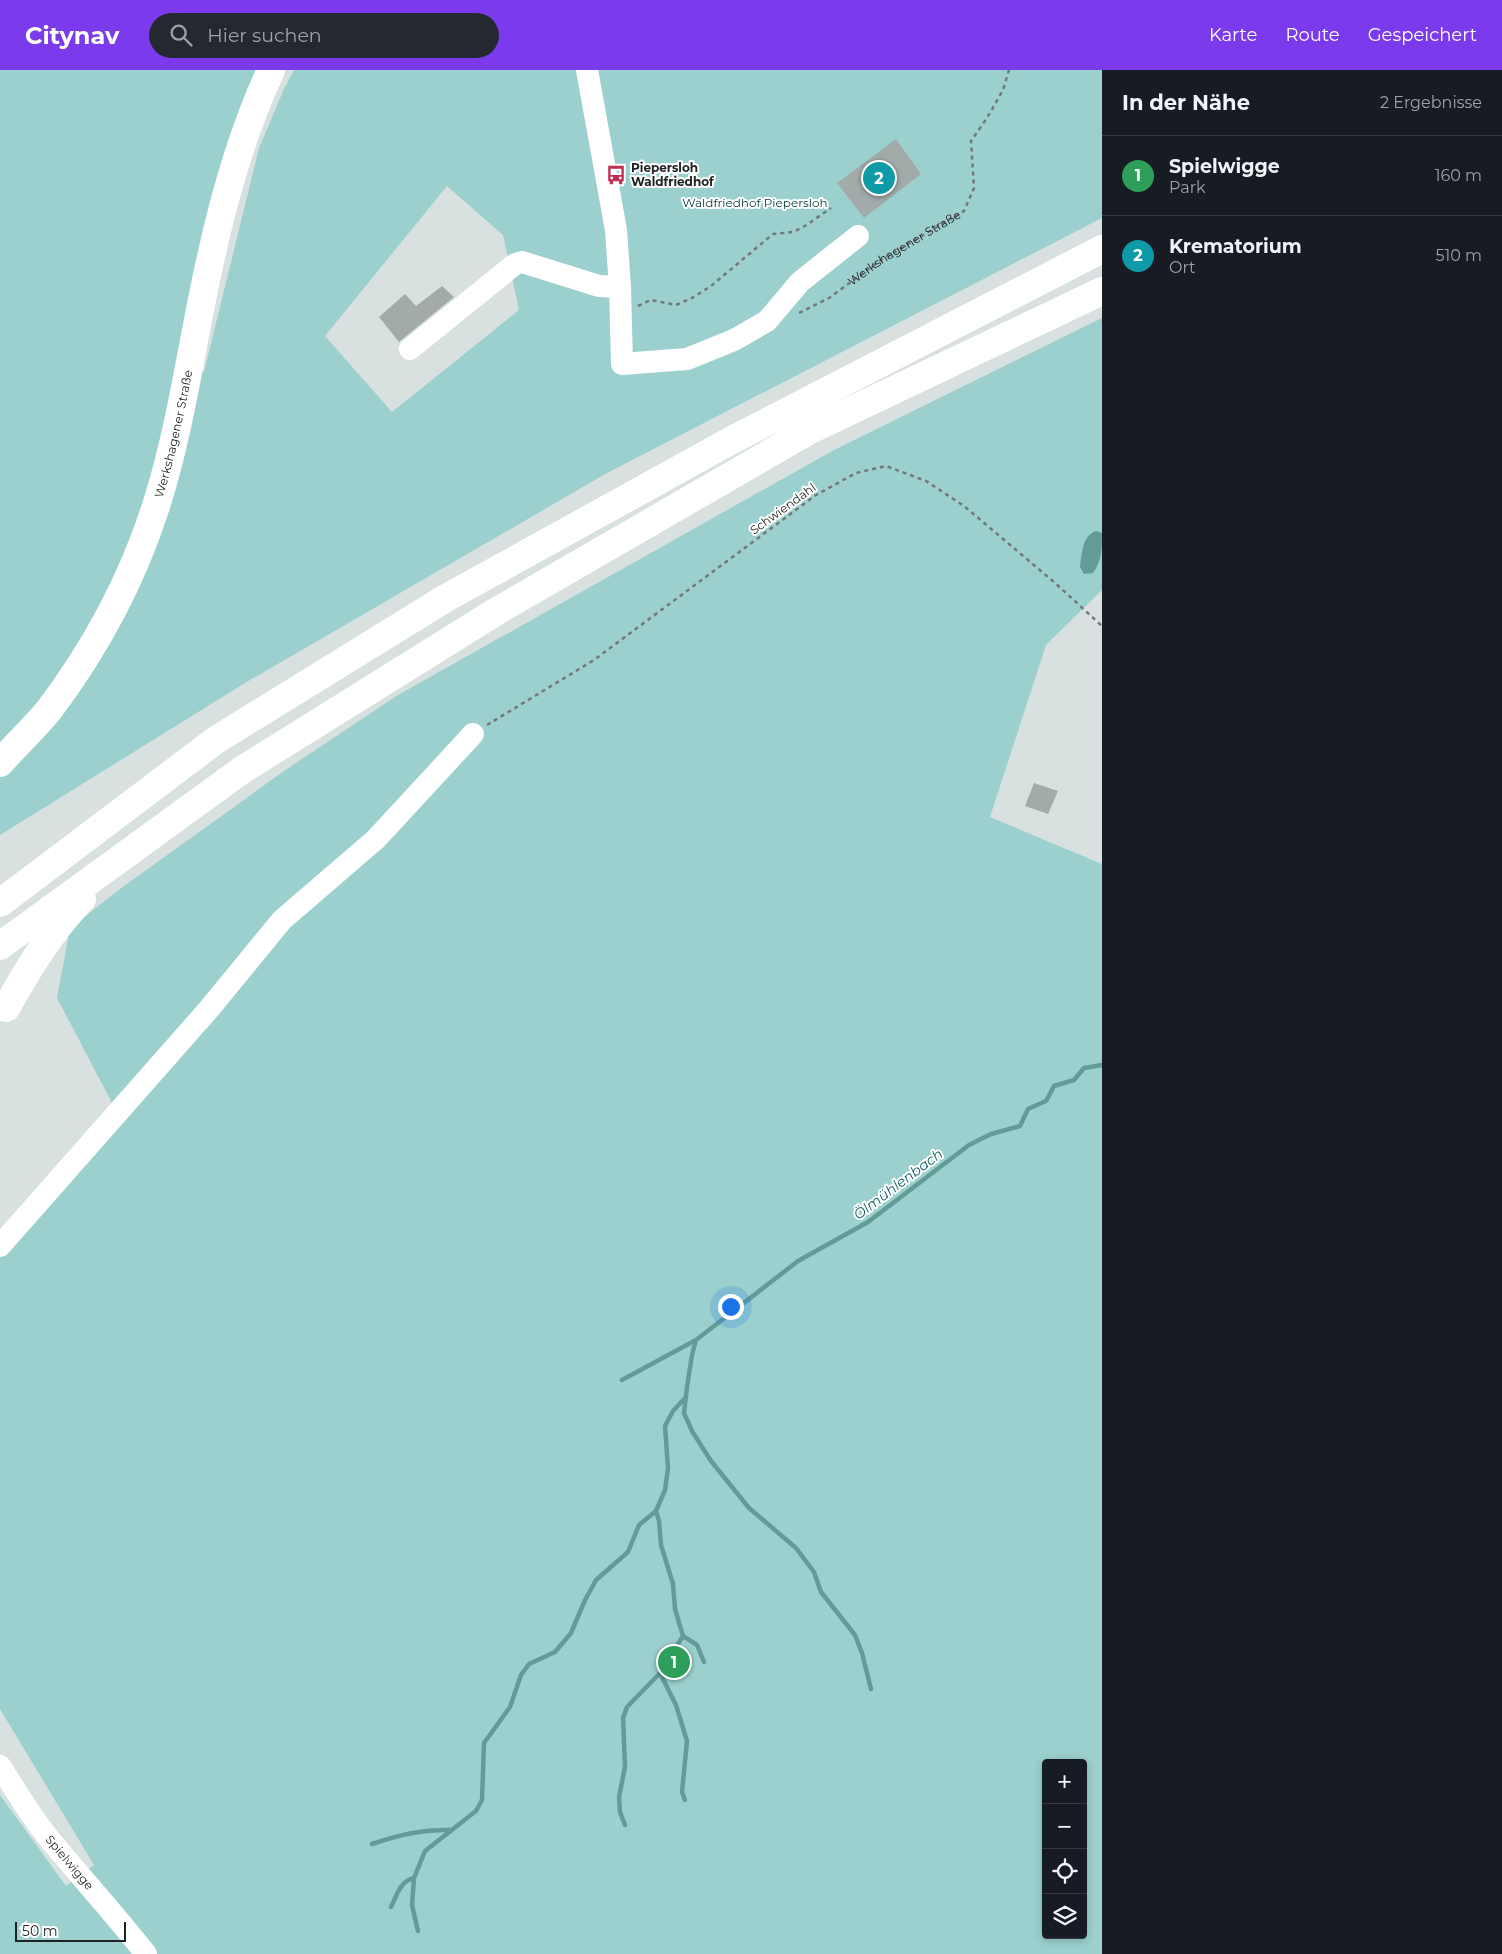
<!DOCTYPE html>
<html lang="de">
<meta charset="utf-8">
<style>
:root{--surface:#171b24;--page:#242831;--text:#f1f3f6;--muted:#9ea1a6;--line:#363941;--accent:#7c3aed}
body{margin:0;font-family:Montserrat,sans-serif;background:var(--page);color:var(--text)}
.controls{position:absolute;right:15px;bottom:15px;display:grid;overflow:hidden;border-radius:5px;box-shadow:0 2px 8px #0003}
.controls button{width:45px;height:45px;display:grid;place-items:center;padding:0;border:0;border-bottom:1px solid var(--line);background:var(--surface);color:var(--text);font:25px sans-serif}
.scale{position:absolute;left:15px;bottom:12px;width:111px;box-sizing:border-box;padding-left:5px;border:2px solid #202323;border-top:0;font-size:14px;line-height:18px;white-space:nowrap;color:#202323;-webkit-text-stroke:4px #fff;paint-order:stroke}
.you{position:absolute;left:730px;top:1236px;width:18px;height:18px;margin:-12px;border:4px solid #fff;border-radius:50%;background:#1a73e8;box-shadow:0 0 0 8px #1a73e833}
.badge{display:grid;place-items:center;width:32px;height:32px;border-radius:50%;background:var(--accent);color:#fff;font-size:16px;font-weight:700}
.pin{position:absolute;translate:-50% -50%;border:2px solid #fff;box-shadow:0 1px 5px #0006}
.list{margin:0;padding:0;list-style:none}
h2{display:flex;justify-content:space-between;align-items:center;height:65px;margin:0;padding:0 20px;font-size:21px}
h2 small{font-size:16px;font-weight:400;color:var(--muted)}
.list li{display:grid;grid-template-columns:32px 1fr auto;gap:15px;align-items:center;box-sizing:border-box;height:80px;padding:0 20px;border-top:1px solid var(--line)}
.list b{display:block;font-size:19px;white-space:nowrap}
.list p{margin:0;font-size:16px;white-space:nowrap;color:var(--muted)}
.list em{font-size:16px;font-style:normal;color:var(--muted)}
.icon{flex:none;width:28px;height:28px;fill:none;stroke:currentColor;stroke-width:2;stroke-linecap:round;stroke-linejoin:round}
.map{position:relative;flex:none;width:1102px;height:1884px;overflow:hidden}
header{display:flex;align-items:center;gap:30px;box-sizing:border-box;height:70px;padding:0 25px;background:var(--accent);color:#fff}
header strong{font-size:24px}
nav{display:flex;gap:28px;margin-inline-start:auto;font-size:18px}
.search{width:350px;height:45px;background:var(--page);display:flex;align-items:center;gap:12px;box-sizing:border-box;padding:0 18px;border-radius:28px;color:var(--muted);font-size:19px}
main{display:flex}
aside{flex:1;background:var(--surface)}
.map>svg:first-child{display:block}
</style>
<header>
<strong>Citynav</strong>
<div class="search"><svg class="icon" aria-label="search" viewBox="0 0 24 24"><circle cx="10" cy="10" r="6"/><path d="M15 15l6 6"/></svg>Hier suchen</div>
<nav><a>Karte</a><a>Route</a><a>Gespeichert</a></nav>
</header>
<main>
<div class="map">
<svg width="1102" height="1884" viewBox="0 0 1102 1884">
<rect width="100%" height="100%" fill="#d8e1e0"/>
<path fill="#9bd0ce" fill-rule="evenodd" d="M0,0h273l-80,301 11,1 55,-224 25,-59 10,-19h808v148l-495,255 -362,210 -245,152zM447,116l56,49 16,75 -127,102 -67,-76z
M1102,248v272l-56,55 -56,172 112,47v1090h-1102v-159l66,91 28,-21 -94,-156v-456l114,-124 -3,-28 -54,-103 13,-70 54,-42 160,-115 114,-76 436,-245zM1046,1693h37v172h-37z"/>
<path fill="#639b99" d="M1096,461l6,2c0,15 0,28 -9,40l-9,1 -4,-7c2,-14 2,-31 16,-36z"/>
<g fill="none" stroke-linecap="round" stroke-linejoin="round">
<path stroke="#639b99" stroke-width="4.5" d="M622,1310l74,-40
M683,1566l14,9 7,17
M660,1603l16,32 11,36 -5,51 3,8
M871,1619l-9,-36 -7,-18 -34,-43 -7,-20 -18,-24 -47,-40 -38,-47 -19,-30 -8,-18 3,-26 5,-32 4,-15 102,-79 70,-39 101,-77 22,-11 29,-8 8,-17 18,-8 8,-15 20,-6 10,-12 18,-3
M625,1755l-5,-13 -1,-15 6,-30 -2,-49 4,-11 33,-34 23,-37 -8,-27 -2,-25 -12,-39 -2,-24 -3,-10
M372,1774c27,-9 51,-15 79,-14
M391,1837c6,-12 9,-26 23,-29
M418,1861l-6,-26 2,-27 11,-27 51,-40 6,-11 2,-57 26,-36 11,-32 8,-11 26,-12 16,-19 14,-33 11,-20 32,-28 11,-27 17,-14 9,-21 3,-22 -3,-42 8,-15 13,-14"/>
</g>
<path fill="#a2abaa" d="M896,69l25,35 -57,44 -27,-35z
M442,216l12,11 -55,45 -20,-25 26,-23 11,12z
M1034,713l24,8 -10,23 -23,-8z"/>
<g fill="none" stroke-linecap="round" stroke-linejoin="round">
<g stroke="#737978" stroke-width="2.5" stroke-dasharray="4 4" stroke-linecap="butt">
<path d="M638,236l13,-6 25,5 16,-7 19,-12 62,-52 20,-2 12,-6 26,-18"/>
<path id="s1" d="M799,243l30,-15 52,-38 83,-49 10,-23 -3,-47 16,-23 16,-28 6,-20"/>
<path d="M487,655l107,-65 222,-165 40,-22 30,-7 40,15 38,25 90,76 48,44"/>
</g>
<g stroke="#fff" stroke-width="22">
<path d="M587,0l29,160 4,57 2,77 65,-5 47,-19 33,-19 33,-39 58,-46"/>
<path d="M410,279l105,-85 7,-2 77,24 21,1"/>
<path d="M0,1176l209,-237 73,-89 94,-81 97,-105"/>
<path id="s2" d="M0,1696c18,28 35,57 57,82 30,36 60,69 89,106"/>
</g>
<path stroke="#fff" stroke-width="28" id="s3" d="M0,693c16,-18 34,-35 49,-53 46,-61 84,-132 107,-204 26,-81 36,-166 55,-249 14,-64 32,-127 60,-187"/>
<path stroke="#fff" stroke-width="28" d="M0,833l216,-163 230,-142 286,-158 370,-191
M0,876l242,-176 255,-159 313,-181 292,-139
M6,938c22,-39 45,-77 76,-109"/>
</g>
<defs>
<symbol id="bus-bare" viewBox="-9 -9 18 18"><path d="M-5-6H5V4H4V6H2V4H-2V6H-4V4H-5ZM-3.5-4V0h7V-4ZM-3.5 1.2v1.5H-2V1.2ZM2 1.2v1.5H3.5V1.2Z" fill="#bf2f51" stroke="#fff" stroke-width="2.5" paint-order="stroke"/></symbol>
</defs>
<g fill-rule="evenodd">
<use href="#bus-bare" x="602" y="91" width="28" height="28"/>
</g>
<g text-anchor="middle" stroke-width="4" stroke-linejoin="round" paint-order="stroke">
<g font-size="12" font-weight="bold" fill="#202323" stroke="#fff" text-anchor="start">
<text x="631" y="102">Piepersloh<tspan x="631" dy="14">Waldfriedhof</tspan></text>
</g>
<g font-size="12" fill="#003837" stroke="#fff">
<text x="755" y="137">Waldfriedhof Piepersloh</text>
</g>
<g font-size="12" fill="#202323" stroke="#fff">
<text dy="4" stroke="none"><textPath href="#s1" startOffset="124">Werkshagener Straße</textPath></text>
<text dy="4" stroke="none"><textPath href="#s3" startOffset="378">Werkshagener Straße</textPath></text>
<text transform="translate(783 439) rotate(-36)" y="4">Schwiendahl</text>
<text dy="4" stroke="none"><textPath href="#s2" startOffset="119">Spielwigge</textPath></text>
</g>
<g font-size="14" font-style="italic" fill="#0e5e5c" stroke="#fff">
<text transform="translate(898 1114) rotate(-37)" y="5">Ölmühlenbach</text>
</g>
</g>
</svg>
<div class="controls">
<button>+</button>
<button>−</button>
<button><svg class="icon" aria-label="locate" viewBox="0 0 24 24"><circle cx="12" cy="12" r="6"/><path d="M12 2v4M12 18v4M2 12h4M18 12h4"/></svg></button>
<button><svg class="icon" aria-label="layers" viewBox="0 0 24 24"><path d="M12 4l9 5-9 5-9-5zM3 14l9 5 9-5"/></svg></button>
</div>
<div class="scale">50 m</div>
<div class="you"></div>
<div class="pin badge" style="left:674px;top:1592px;background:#2e9e5b">1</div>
<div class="pin badge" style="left:879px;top:108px;background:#0f9aa8">2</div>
</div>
<aside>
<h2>In der Nähe<small>2 Ergebnisse</small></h2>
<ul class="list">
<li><span class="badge" style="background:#2e9e5b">1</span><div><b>Spielwigge</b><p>Park</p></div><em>160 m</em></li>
<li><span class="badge" style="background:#0f9aa8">2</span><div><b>Krematorium</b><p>Ort</p></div><em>510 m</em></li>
</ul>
</aside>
</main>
